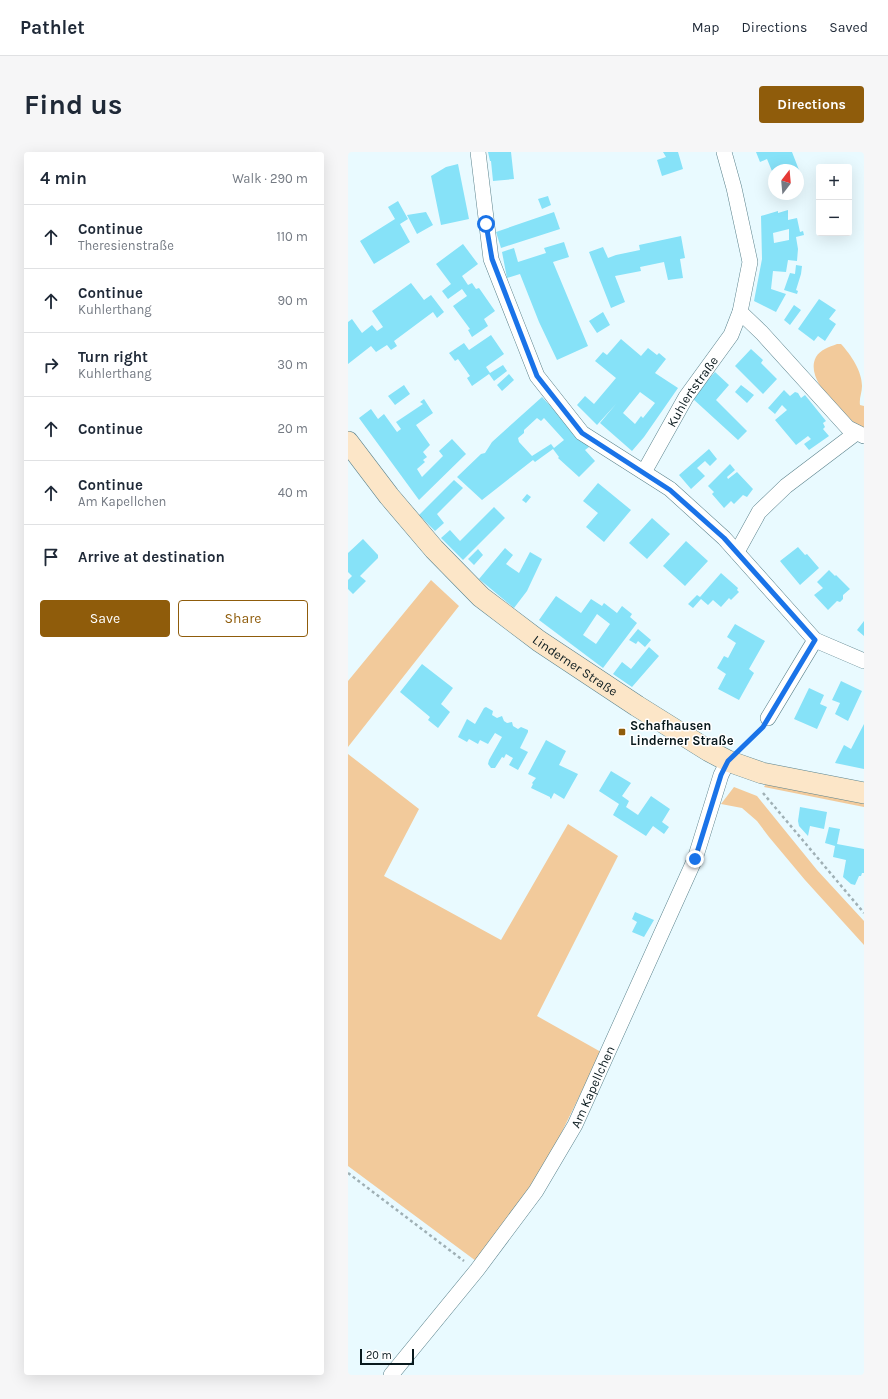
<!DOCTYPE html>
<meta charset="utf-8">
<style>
:root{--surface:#fff;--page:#f6f6f7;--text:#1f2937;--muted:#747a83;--line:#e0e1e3;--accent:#8f5c0b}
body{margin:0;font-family:Karla,sans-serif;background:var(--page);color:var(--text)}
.controls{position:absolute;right:12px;top:12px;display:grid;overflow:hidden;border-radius:4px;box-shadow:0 4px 16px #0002}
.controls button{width:36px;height:36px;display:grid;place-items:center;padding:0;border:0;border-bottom:1px solid var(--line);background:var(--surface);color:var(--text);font:20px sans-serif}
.compass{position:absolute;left:420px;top:12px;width:36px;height:36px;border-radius:50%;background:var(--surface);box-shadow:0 4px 16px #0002;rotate:16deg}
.scale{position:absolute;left:12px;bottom:10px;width:54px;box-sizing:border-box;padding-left:4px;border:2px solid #09191d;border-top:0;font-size:11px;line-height:14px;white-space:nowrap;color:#09191d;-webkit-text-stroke:3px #fff;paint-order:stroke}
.stop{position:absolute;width:12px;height:12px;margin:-9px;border:3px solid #1a73e8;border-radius:50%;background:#fff}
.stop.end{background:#1a73e8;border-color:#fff;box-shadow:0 1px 4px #0008}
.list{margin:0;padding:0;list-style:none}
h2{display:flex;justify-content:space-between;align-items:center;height:52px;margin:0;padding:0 16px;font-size:17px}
h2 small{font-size:13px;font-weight:400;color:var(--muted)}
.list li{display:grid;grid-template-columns:26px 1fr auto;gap:12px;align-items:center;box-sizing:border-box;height:64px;padding:0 16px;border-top:1px solid var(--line)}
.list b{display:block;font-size:15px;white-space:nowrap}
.list p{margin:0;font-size:13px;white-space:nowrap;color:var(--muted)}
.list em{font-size:13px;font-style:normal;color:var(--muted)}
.actions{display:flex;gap:8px;padding:12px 16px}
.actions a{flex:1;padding:9px 0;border:1px solid var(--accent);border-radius:4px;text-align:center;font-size:14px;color:var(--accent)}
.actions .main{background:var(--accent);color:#fff}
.icon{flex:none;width:22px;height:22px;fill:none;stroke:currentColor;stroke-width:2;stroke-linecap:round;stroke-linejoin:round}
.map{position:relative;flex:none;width:516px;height:1223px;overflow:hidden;border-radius:4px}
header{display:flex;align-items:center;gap:24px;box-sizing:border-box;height:56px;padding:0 20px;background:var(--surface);border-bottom:1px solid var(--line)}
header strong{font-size:19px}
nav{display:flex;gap:22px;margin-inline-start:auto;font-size:14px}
.intro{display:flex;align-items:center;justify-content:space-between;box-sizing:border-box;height:96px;padding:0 24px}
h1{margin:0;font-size:28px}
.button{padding:10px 18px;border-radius:4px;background:var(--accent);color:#fff;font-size:14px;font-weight:700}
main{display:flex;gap:24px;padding:0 24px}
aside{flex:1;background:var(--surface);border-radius:4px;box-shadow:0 4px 16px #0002}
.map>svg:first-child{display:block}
</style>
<header>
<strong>Pathlet</strong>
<nav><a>Map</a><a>Directions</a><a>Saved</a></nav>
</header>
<div class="intro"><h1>Find us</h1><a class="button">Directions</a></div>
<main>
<aside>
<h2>4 min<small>Walk · 290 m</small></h2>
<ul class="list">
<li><svg class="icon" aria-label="ahead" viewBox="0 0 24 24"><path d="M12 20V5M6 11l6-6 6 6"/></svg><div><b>Continue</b><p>Theresienstraße</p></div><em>110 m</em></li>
<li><svg class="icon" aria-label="ahead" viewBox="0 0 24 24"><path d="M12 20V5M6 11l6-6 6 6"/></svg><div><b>Continue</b><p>Kuhlerthang</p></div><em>90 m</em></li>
<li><svg class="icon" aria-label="right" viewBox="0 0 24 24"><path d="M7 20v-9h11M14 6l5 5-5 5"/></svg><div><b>Turn right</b><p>Kuhlerthang</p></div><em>30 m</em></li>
<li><svg class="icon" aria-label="ahead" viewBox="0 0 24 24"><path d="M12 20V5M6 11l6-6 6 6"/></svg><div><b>Continue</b></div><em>20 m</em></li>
<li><svg class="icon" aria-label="ahead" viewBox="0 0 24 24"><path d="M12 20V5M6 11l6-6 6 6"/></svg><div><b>Continue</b><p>Am Kapellchen</p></div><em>40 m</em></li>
<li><svg class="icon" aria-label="arrive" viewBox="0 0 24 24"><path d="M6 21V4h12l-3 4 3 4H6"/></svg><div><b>Arrive at destination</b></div></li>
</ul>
<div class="actions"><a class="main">Save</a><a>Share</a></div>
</aside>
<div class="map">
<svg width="516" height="1223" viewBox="0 0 516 1223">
<rect width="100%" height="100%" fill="#e9faff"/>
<path fill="#f2ca9b" d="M489,192h4c10,11 21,27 21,42 0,7 -3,12 -2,19l4,1v24c-17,-12 -61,-49 -48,-73 4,-7 13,-10 21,-13z
M83,428l28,26 -111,141v-66z
M0,602l71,55 -35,67 117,64 67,-116 50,32 -81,160 64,36 -50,102 -51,79 -24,28 -128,-95z
M419,630l97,19v6l-100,-20z
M386,635l23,9 60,74 47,51v24l-59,-65 -36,-43 -12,-16 -15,-13 -21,-4z"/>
<path fill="#86e2f8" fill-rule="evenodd" d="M140,0h23l3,27 -21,2 -2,-20h-1z
M315,0h15l5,17 -21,7 -5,-16 9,-3z
M408,0h36l7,18h-25v6l-7,-17 -7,3z
M110,12l11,55 -28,6 -10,-49 15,-9z
M200,44l3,9 -9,4 -4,-10z
M50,49l10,18 -8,5 10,18 -36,22 -14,-23 35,-22 -7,-12z
M440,58v10l9,-2 3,14 3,-1 1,4 -8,2 2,12 -1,12 -9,-1 -2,12 -13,-1 -2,18 15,5 -10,18 -22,-11 8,-42 -1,-43 17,-5v2zM441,77v11l-15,3 -1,-10z
M78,60l7,13 -16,9 -10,-19z
M206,60l6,17 -59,19 -5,-16z
M333,84l4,22 -5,1 3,19 -15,2 -4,-18 -24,5 1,4 -26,5 10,26 -14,6 -22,-56 14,-5 5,11 8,-3 24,-5 -1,-5z
M216,90l5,15 -16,5 35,84 -31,14 -18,-38 -19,-48 -13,4 -5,-26 12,-4 4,14 28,-9 -2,-5z
M115,92l15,20 -16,12 6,9 4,-2 4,6 3,-1 16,23 -11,8 4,7 -16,11 -4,-7 2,-1 -17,-23 14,-10 -5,-7 -14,10 -6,-8 9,-7 -15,-20z
M448,113l6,1 -1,8 -5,16 2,1 -1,3 -13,-4 6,-17 5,1z
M63,131l13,17 7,-5 13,17 -7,6 -4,-6 -39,29 3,5 -6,4 -4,-5 -11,7 -5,-6 -23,18v-42l4,-3 10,14 10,-8 5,6 6,-4 -11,-16z
M471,147l17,11 -7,9 7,5 -11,17 -7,-5 -4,5 -16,-12z
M446,153l7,5 -11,15 -6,-5z
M255,160l7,13 -13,8 -8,-12z
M143,183l13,19 -18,13 4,6 13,-8 4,6 -13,10 -5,-7 -17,12 -5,-8 3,-2 -12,-17 -3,2 -6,-8 15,-10 5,7z
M273,187l20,17 7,-8 9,7 2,-2 7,6 -11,14 23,15 -34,49 -12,14 -32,-28 16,-19 -19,21 -20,-20 8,-9 9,8 22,-26 -21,-17 8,-9 4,3zM292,240l15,11 -12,15 -2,-2 -6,8 -12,-11z
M403,197l12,11 -2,3 16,16 -14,15 -28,-28z
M367,220l14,13 -13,15 31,31 -9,9 -46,-42z
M161,222l5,6 -12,11 -5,-6z
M56,233l6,9 -15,11 -7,-9z
M393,233l13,10 -7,8 -12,-11z
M436,238l6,6 5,-4 3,1 3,5 4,-3 21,26 -3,2 2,4 -2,2 6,7 -20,14 -5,-6 7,-5 -3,-3 -12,9 -21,-25 12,-10 -5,-5 -7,9 -7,-6z
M194,245l47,50 -4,3 10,11 -16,16 -21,-19 1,-1 -6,-8 -18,13 -2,-2 -51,40 -25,-23 24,-23 4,-1 7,-11zM189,266l4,3 3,-3 20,22 -10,8 -3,-4 -19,12 -13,-14 -1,-4 6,-5v-3z
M76,247l9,14 -17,12 14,20 -7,7 4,5 -4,3 2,2 -8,7 5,8 21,-21 -4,-5 13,-12 14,15 -47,46 -60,-82 12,-9 7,10 6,-5 13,18 4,-3 -5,-7 27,-18 -3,-2z
M361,297l8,10 -7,7 -5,-5 -8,7 8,8 -14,13 -12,-14z
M382,312l5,6 -8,7 1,2 9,-7 16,17 -6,8 -4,-2 -9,9 -3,-3 -7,7 -12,-14 2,-2 -6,-6z
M106,328l9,8 -26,26 7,9 -9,8 -16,-16z
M250,331l33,27 -27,32 -18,-15 12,-14 -15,-12z
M179,342l4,3 -5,6 -4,-3z
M146,355l11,11 -42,42 -22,-22 9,-8 10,11z
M304,366l18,16 -23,25 -18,-16z
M15,387l15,16v3l-18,18 6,5 -13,13 -5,-5v-9l4,-4 -4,-4v-19z
M338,389l22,20 -23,25 -22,-20z
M450,395l7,8 2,-1 12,14 -19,17 -20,-24z
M157,396l8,7 -7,9 13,9 11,-21 12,7 -15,32 -13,17 -35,-29z
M130,397l5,6 -9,10 -6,-6z
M481,418l6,6 1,-1 14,14 -7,6v4l-3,3 -3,-1 -9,9 -14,-15 9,-7 -6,-6z
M373,421l17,15 -1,2 2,2 -8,8 -2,-2 -8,9 -8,-7 -5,5 -7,-6 -8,9 -5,-4 9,-9 3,2z
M208,444l25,17 10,-14 11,7 2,-3 13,10 5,-7 10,8 -2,3 7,6 -34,45 -64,-48zM249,462l13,10 -14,20 -13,-9z
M516,469v15l-7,-6z
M387,472l30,17 -16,28 5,4 -15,27 -21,-11 8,-15 -9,-6 7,-12 4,2 8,-15 -9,-6z
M290,477l13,11 -6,7 -7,-6 -2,3 -7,-4z
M301,495l10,9 -27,31 -19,-13 9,-12 9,7z
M74,512l31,24 -12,16 9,8 -12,16 -10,-8 2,-3 -30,-25z
M493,529l21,10 -14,30 -13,-7 5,-11 -8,-3z
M461,536l15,7 -4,9 7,3 -10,22 -23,-10z
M138,555l7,4 -1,4 5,3 5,-2 2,5 3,2 5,-1 1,4 5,3 3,-2 7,3v2l-8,16 8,4 -10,18 -9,-5 4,-7 -7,-4 -2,4 -2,-1 -7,11h-4l-3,-4 1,-4 13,-23 -7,-4 -7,11 -8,-4 -2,4 -9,-5 -2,3 -9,-5 9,-18 8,5 9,-16z
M516,572v45l-29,-6 9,-18 7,4z
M198,588l20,11 -7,14 19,9 -14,25 -10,-6 -3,6 -1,-1v-1l-19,-9 2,-4 -1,-1 4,-5 -8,-4z
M263,619l20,12 -9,13 7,5 -3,6 12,8 13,-19 19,13 -8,13 7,5 -5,7 -11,-8 -7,10 -33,-21 6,-11 -20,-13z
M452,655l27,5 -3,17 -14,-3 -2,10 -9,-10 -1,-5z
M481,675l11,2 -3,15 27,5v24h-2l-1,3h-2l-4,9 -4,-1 -8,-7 3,-17 -13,-3 2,-11 -10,-3z
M287,760l19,8 -10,17 -12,-5 5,-10 -5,-3z"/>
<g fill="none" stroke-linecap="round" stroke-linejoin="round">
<defs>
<g id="minor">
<path d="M130,0l13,107 46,117 45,57 88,56 54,49 91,102 -47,78"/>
<path d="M392,160l22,21 86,95 16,8"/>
<path id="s1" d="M296,320l42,-75 45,-62 9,-23 10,-50 -16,-74 -10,-36"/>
<path d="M389,400l22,-40 27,-26 70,-53"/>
<path d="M467,488l49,21"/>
<path id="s2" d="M43,1223l86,-105 59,-79 39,-66 120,-266 26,-84 7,-14"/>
</g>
<g id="secondary">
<path id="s3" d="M0,290l41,54 45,53 47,48 58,44 98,65 72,45 19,10 34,12 102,20"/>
</g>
</defs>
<use href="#minor" stroke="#5b838d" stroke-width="16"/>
<use href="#secondary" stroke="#5b838d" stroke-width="22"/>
<path stroke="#9fb0b5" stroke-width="2.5" stroke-dasharray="3 3" stroke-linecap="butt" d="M396,594l15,-15
M415,641l101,120
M0,1021l116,88"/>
<use href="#minor" stroke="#fff" stroke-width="15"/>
<use href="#secondary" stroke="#fce6c8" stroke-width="21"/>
</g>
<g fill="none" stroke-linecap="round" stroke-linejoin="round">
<path stroke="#1a73e8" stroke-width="5" d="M138,72l6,35 45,117 45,57 88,57 54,48 91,102 -52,87 -35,34 -7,14 -26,84"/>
</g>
<rect fill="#8f5c0b" stroke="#fff" stroke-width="1.5" x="270" y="576" width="8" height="8" rx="2"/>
<g text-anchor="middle" stroke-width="3" stroke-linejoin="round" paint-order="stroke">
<g font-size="13" fill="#09191d" stroke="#fff">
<text dy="5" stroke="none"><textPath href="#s1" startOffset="94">Kuhlertstraße</textPath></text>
<text dy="5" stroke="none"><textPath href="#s3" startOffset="321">Linderner Straße</textPath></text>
<text dy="5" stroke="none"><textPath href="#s2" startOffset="353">Am Kapellchen</textPath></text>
</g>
<g font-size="13" font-weight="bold" fill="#09191d" stroke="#fff" text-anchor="start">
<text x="282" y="578">Schafhausen<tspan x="282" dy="15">Linderner Straße</tspan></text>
</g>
</g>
</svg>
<div class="controls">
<button>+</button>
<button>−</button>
</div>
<svg class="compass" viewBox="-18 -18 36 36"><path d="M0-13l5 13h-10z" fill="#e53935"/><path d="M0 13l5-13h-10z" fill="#747a83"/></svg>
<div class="scale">20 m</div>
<div class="stop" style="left:138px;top:72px"></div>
<div class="stop end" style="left:347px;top:707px"></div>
</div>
</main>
